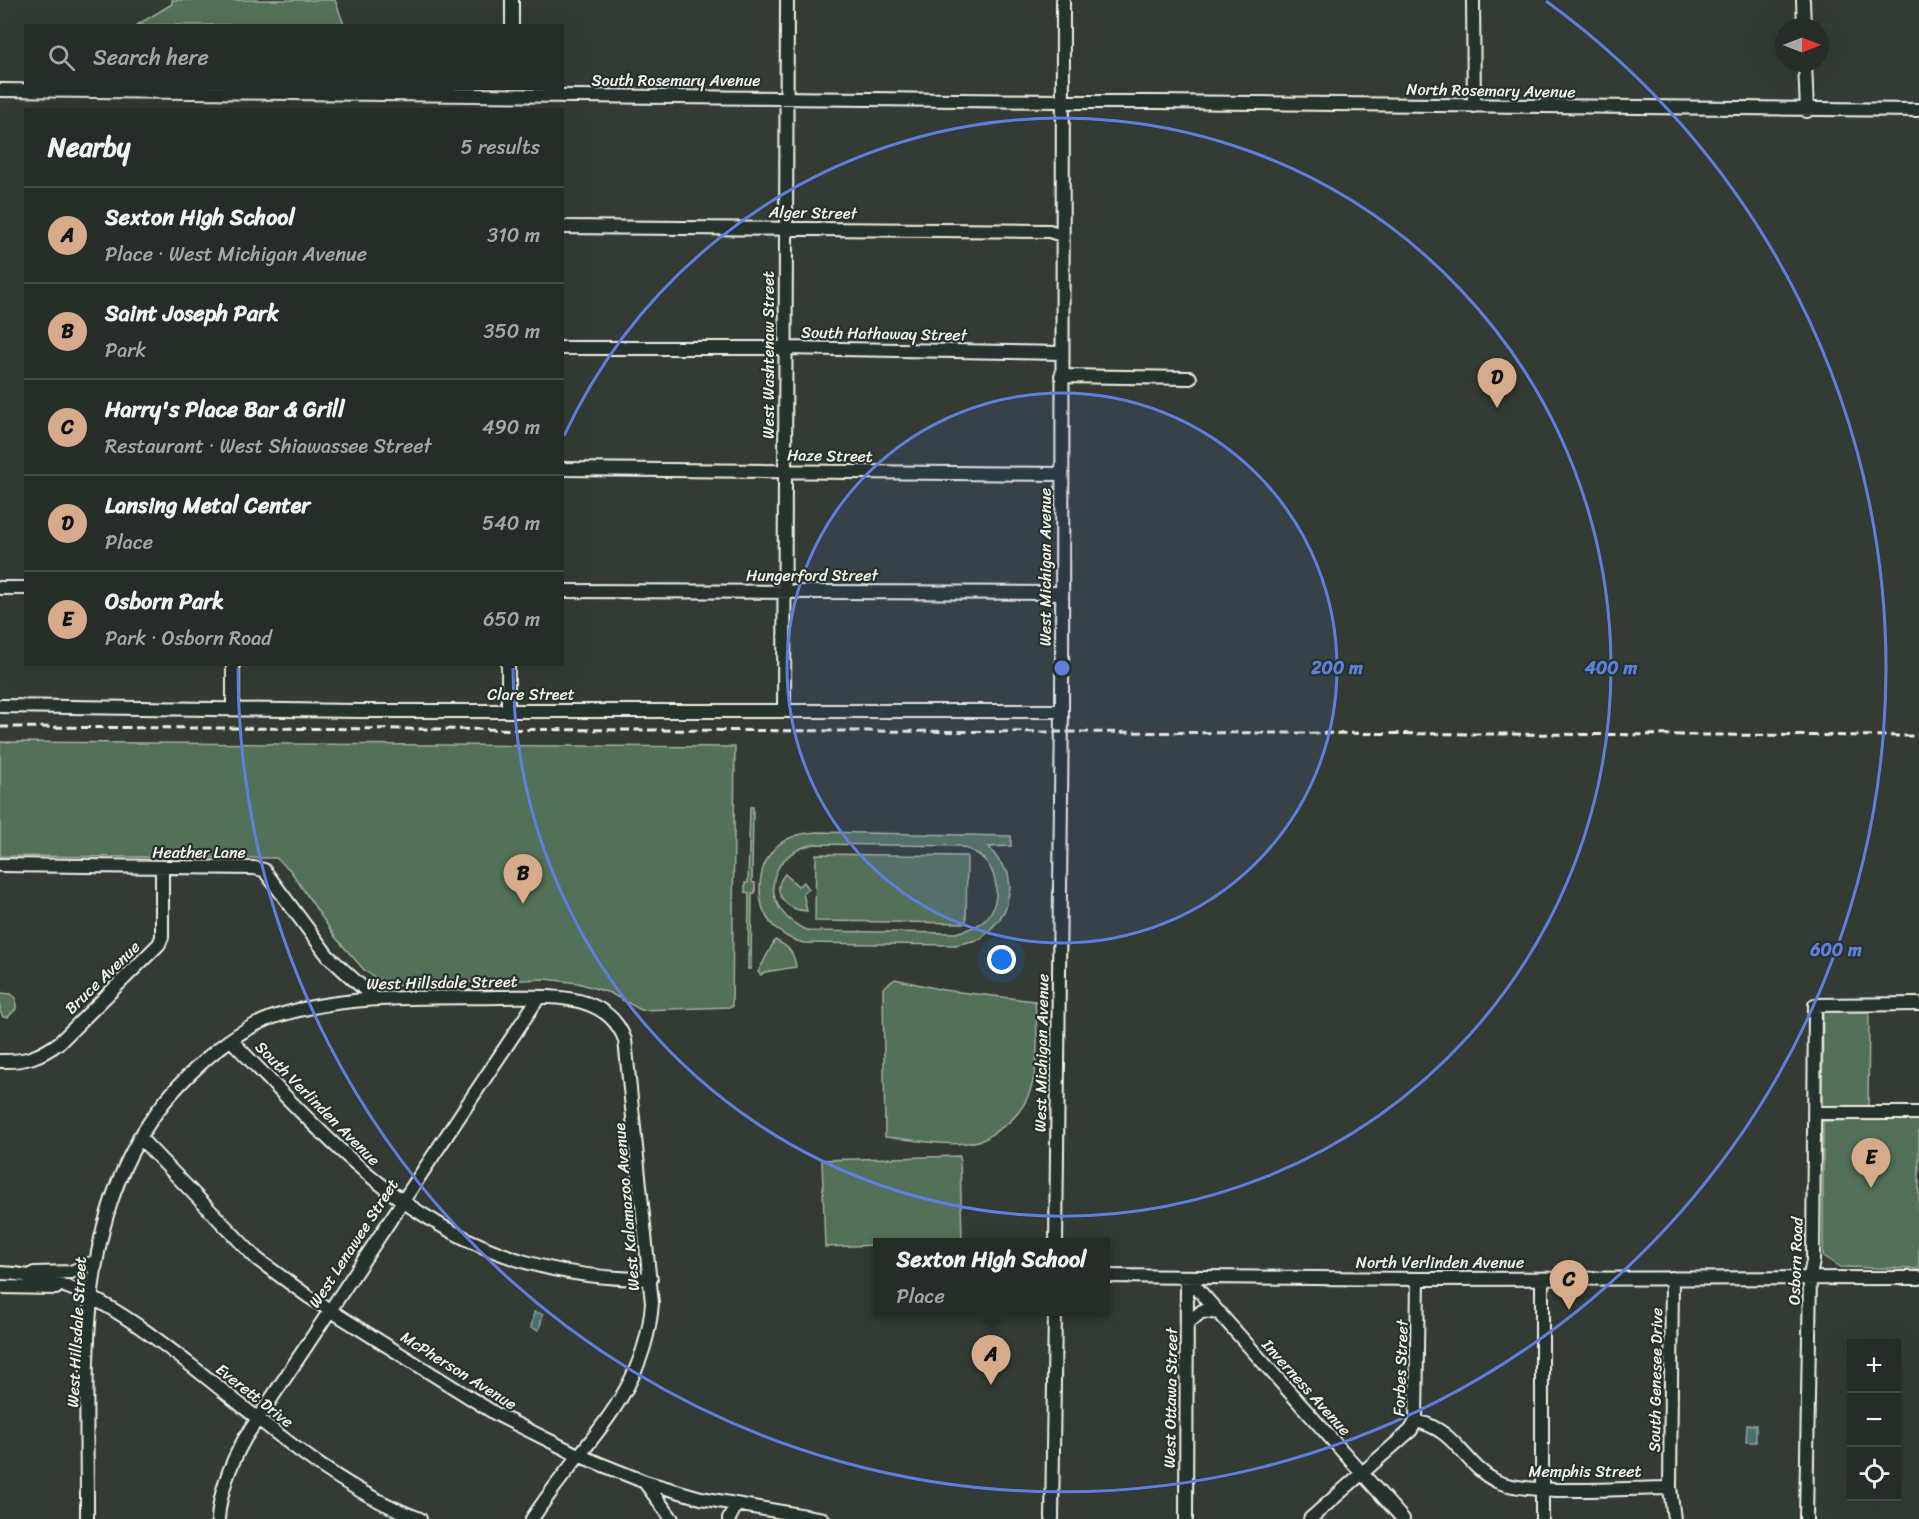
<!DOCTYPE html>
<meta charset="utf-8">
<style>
:root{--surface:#262c27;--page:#323833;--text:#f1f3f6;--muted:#a4a7a7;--line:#424844;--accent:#d6ab8b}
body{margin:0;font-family:Sriracha,sans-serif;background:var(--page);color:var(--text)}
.controls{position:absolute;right:18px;bottom:18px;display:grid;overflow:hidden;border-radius:0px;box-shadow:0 6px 24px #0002}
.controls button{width:54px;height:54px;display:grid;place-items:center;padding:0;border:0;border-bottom:2px solid var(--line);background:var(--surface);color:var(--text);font:30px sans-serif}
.compass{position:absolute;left:1775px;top:18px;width:54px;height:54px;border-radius:50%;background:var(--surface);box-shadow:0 6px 24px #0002;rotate:90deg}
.you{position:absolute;left:1002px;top:960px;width:21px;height:21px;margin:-15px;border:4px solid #fff;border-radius:50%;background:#1a73e8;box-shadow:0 0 0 9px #1a73e833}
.badge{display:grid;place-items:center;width:39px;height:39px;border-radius:50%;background:var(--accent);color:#111;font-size:20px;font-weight:700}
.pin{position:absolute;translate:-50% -50px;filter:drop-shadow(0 2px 3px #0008)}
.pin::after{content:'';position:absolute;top:32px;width:21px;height:18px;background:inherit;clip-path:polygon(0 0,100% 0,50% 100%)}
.popup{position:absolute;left:873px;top:1238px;width:237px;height:78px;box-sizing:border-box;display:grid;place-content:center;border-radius:0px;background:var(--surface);filter:drop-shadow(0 2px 4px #0005);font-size:20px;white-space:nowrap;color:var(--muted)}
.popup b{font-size:22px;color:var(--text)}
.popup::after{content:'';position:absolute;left:50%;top:100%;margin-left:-12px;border:12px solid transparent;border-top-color:var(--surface)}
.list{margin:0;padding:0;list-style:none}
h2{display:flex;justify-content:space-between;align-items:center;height:78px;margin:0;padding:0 24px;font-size:26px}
h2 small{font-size:20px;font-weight:400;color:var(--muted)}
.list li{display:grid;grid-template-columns:39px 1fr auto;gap:18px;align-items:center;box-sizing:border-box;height:96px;padding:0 24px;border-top:2px solid var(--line)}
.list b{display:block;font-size:22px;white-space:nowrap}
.list p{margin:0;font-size:20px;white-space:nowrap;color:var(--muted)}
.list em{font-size:20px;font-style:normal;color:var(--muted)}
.icon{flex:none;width:33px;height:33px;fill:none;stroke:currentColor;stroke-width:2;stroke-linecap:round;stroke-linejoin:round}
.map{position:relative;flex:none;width:1919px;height:1519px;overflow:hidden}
.search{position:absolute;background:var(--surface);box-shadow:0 6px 24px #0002;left:24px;top:24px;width:540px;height:66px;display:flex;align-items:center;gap:15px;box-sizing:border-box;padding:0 21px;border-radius:0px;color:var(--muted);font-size:22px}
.panel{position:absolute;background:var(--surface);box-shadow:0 6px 24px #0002;left:24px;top:108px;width:540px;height:558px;border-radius:0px}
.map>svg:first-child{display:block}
</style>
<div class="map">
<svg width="1919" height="1519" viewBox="0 0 1919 1519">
<rect width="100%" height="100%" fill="#333b34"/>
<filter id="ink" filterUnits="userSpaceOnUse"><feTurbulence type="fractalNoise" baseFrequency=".0167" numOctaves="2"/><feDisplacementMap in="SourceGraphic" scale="12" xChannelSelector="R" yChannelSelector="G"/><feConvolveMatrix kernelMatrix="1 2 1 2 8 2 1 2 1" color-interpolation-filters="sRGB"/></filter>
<g filter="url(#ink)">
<path fill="#527058" stroke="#a3b0a0" stroke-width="1.5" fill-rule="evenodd" d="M172,0h163l9,25h-207l35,-21z
M0,742l735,5 -3,260 -91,3 -31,-17 -32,-10 -33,-4 -156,7 -24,-15 -29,-33 -46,-68 -14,-12 -276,-2z
M750,807h3l-1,75 3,1v10h-3l-1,76h-3l1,-76 -4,-1v-9h3z
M817,832l194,4v10l-22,1 19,26 2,14 -4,21 -7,12 -18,19 -25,6 -153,-2c-9,-3 -18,-6 -25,-13 -24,-19 -23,-59 -4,-81 11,-12 28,-16 43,-17zM814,844l145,2c5,2 12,4 17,7 22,13 27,48 10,66 -8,8 -20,11 -30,14l-147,-2c-49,-19 -48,-75 5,-87z
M816,854l151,2 -1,67 -151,-2z
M785,874l13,12 6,-4 5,7 -6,4 4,18c-20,0 -38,-19 -22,-37z
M775,940c13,6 19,12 21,27l-31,5 -4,3 -3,-3z
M895,979l48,11 92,11c3,46 9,102 -37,129 -5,3 -10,8 -16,10 -29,9 -67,-1 -97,-3l-2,-149z
M0,993l11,1 5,4v11l-8,8h-5l-3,-6z
M1823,1010l46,1 -1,98 -46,-1z
M1919,1119v150l-79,-2 -17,-11v-135z
M960,1156l2,86h-85v3l-52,2 -3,-87z"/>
<path fill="#496e6c" stroke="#8da29e" stroke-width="1.5" d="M534,1312l9,2 -4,16 -8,-2z
M1747,1425h9v17h-10z"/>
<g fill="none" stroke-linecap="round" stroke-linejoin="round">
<defs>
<path id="minor" d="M1473,0l1,106
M1803,0l1,27
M512,26v-26
M1805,63l2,48
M0,90l1919,20
M562,227l487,4 13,4
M562,348h222l278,5
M1061,376l129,2
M562,469l499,5
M0,588h26
M562,591l500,2
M233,664v44
M0,706l358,5h704
M508,710v-46
M784,710l3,-710
M0,865l254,3 10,2 64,86 47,43
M231,1040c127,132 222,239 420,239
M0,1061c25,1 40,-4 60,-19l99,-98 3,-7v-69
M1815,1113h104
M139,1137l118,122 52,38 187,117 82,41 67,27 56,16 122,21
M1056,1242l6,-531 1,-711
M0,1273c76,1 140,53 197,97 70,55 139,118 223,149
M34,1273l37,-1 23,-10
M1105,1276l313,3 501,-1
M1187,1277l216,242
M1672,1278l-2,210 4,31
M1542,1279v240
M0,1287l56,1
M1187,1324l15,-13 18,2
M1416,1421c41,9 47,43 80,60 30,15 135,7 174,7
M646,1484l26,35
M87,1519c1,-154 -19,-327 102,-444 25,-25 56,-50 91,-60 71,-21 147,-17 221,-18 45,0 106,-7 124,43l27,263c-7,95 -72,141 -120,216
M218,1519c2,-30 13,-56 27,-81l294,-441
M729,1519l7,-14
M1052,1519l3,-207
M1186,1519l1,-242
M1310,1519l101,-89 5,-9 2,-142
M1806,1519l4,-243 3,-15 2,-256 104,-1"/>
</defs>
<use href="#minor" stroke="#f4f1e8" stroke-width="16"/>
<use href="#minor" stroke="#26332d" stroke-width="12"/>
<path stroke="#f4f1e8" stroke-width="3" stroke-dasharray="9 4.5" stroke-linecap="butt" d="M0,727l1919,9"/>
</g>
</g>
<circle cx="1062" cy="668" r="275" fill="#5e7fdd" fill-opacity=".12"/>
<g fill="none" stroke="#5e7fdd" stroke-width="3">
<circle cx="1062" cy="668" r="275"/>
<path d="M564 436A549 549 0 1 1 513 668"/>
<path d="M1546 1A824 824 0 1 1 238 668"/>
</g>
<g text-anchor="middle" stroke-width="4.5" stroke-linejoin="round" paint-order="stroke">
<g font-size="16" fill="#f4f1e8" stroke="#26332d">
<text x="676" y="86">South Rosemary Avenue</text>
<text transform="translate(1491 90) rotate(1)" y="6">North Rosemary Avenue</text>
<text transform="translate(813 212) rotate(1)" y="6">Alger Street</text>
<text transform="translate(884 333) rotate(1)" y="6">South Hathaway Street</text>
<text transform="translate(768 355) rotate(-90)" y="6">West Washtenaw Street</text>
<text transform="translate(830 455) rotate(1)" y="6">Haze Street</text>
<text transform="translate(1045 567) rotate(-90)" y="6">West Michigan Avenue</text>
<text x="812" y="581">Hungerford Street</text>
<text x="531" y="700">Clare Street</text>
<text x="199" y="858">Heather Lane</text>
<text transform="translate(102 977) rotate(-44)" y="6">Bruce Avenue</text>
<text transform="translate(442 982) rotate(-1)" y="6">West Hillsdale Street</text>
<text transform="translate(1041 1053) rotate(-89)" y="6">West Michigan Avenue</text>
<text transform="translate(318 1103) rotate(45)" y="6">South Verlinden Avenue</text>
<text transform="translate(626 1207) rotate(-95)" y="6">West Kalamazoo Avenue</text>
<text transform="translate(353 1243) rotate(-57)" y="6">West Lenawee Street</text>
<text transform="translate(1795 1261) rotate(-88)" y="6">Osborn Road</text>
<text x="1440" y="1268">North Verlinden Avenue</text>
<text transform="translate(76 1332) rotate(-87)" y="6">West Hillsdale Street</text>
<text transform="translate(1400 1368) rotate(-88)" y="6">Forbes Street</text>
<text transform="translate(459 1370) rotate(32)" y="6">McPherson Avenue</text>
<text transform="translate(1655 1380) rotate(-89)" y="6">South Genesee Drive</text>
<text transform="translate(1307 1387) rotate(48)" y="6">Inverness Avenue</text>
<text transform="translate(255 1395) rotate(38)" y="6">Everett Drive</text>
<text transform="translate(1170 1398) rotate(-89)" y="6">West Ottawa Street</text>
<text x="1585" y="1477">Memphis Street</text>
</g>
</g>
<circle cx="1062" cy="668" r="9" fill="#5e7fdd" stroke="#26332d" stroke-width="3"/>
<g font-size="18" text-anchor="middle" font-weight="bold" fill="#5e7fdd" stroke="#26332d" stroke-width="4.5" stroke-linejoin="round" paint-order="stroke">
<text x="1337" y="674">200 m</text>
<text x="1611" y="674">400 m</text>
<text x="1836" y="956">600 m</text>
</g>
</svg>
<div class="controls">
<button>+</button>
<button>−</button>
<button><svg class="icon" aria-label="locate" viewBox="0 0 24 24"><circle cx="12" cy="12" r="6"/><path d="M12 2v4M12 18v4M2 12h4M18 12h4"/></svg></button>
</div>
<svg class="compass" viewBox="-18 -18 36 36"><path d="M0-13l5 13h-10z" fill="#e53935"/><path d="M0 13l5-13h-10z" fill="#a4a7a7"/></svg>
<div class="you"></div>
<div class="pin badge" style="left:991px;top:1385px">A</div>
<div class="popup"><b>Sexton High School</b>Place</div>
<div class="pin badge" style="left:523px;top:904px">B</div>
<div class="pin badge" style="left:1569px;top:1310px">C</div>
<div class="pin badge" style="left:1497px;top:408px">D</div>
<div class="pin badge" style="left:1871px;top:1188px">E</div>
<div class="search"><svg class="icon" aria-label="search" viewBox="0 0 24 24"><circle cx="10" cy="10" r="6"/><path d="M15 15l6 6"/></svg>Search here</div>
<section class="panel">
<h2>Nearby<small>5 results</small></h2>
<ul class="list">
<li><span class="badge">A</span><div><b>Sexton High School</b><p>Place · West Michigan Avenue</p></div><em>310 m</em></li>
<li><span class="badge">B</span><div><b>Saint Joseph Park</b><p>Park</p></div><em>350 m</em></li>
<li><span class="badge">C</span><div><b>Harry's Place Bar &amp; Grill</b><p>Restaurant · West Shiawassee Street</p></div><em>490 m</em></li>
<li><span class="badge">D</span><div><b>Lansing Metal Center</b><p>Place</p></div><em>540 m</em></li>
<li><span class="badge">E</span><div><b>Osborn Park</b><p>Park · Osborn Road</p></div><em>650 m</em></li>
</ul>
</section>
</div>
